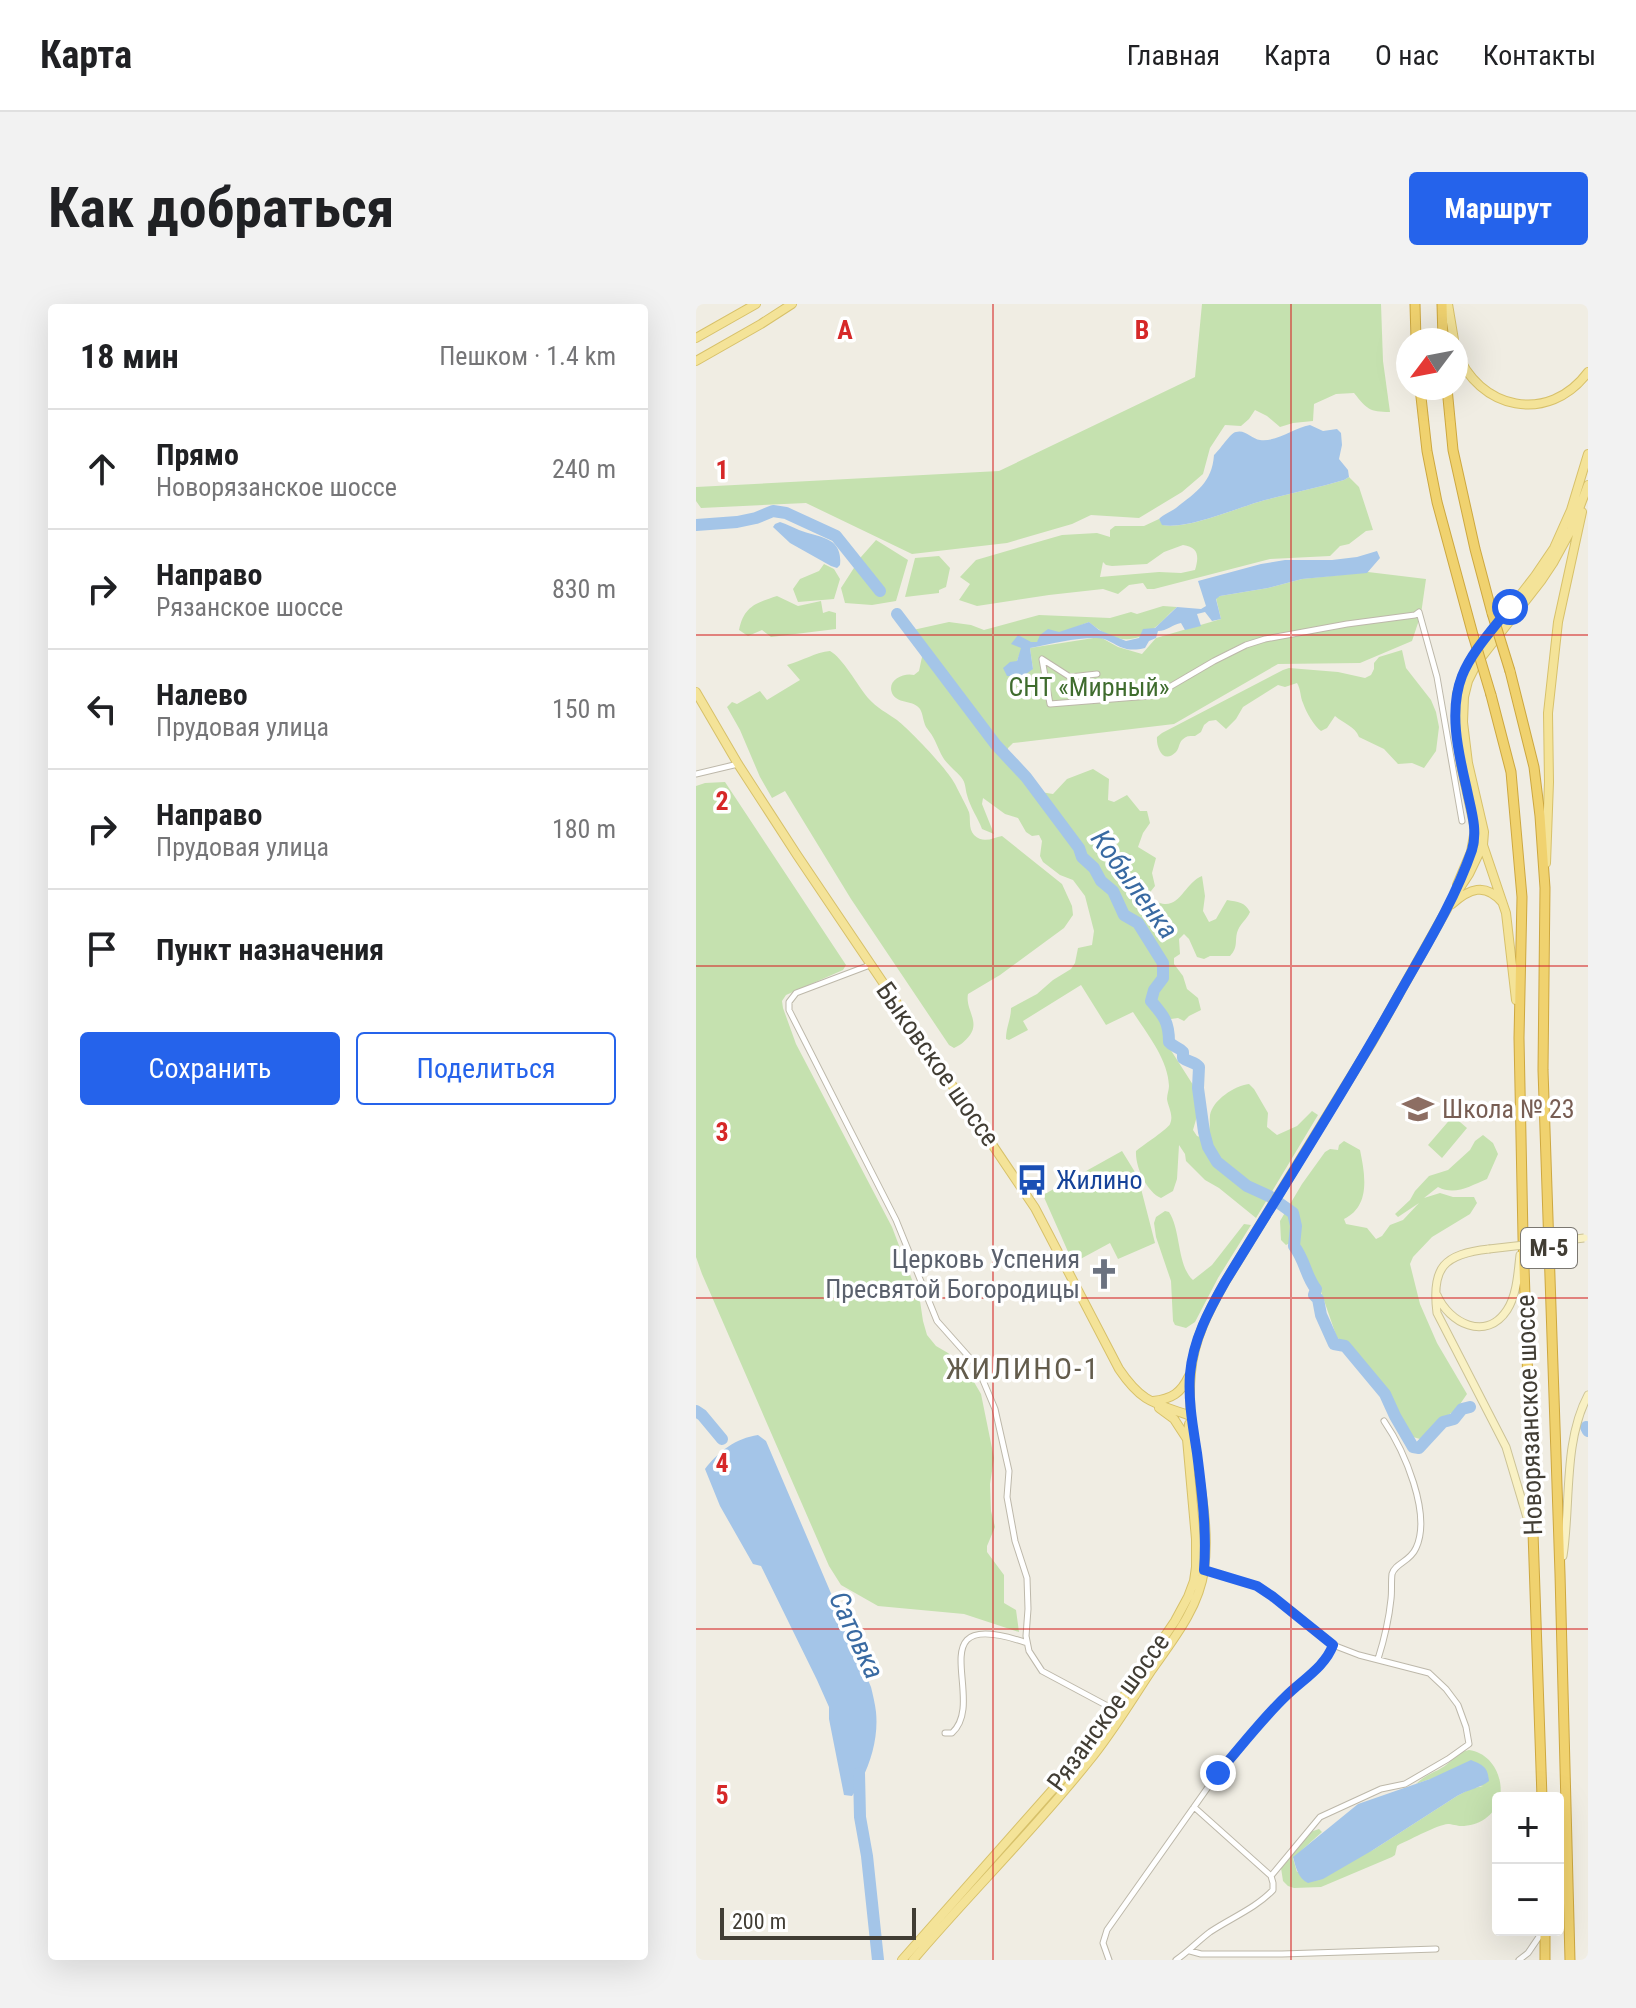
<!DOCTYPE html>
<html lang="ru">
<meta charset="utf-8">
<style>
:root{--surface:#fff;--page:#f2f2f2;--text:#202124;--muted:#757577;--line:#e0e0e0;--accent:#2563eb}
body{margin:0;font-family:"Roboto Condensed",sans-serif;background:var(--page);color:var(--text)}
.controls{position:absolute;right:24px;bottom:24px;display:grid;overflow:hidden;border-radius:8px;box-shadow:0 8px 32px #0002}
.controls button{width:72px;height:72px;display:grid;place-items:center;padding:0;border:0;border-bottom:2px solid var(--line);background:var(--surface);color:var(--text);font:40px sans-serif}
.compass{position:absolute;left:700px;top:24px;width:72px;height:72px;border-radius:50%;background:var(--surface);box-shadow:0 8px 32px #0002;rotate:238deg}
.scale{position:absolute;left:24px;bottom:20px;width:196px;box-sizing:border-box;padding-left:8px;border:4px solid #413d34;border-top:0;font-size:22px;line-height:28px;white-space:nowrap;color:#413d34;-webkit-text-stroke:6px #fff;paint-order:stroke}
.stop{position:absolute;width:24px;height:24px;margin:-18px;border:6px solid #2563eb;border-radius:50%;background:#fff}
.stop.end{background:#2563eb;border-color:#fff;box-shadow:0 2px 8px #0008}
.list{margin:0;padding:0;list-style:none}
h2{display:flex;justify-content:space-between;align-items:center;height:104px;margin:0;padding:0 32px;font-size:34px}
h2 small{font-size:26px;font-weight:400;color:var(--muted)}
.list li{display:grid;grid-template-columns:52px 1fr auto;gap:24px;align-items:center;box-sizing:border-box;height:120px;padding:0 32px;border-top:2px solid var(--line)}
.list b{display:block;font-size:30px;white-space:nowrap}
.list p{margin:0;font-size:26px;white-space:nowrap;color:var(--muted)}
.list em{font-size:26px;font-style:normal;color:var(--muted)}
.actions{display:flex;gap:16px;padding:24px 32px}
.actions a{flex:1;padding:18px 0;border:2px solid var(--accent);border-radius:8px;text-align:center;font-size:28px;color:var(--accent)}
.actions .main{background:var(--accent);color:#fff}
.icon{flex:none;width:44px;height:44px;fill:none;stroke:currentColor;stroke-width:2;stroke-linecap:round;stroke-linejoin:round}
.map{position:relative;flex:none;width:892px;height:1656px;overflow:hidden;border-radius:8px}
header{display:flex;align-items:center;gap:48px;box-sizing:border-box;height:112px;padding:0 40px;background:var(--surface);border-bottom:2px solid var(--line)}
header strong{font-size:38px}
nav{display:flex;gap:44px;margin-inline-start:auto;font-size:28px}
.intro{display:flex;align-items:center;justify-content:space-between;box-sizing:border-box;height:192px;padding:0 48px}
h1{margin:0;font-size:56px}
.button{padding:20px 36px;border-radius:8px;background:var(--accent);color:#fff;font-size:28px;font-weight:700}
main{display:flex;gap:48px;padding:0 48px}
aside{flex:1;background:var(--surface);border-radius:8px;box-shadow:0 8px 32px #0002}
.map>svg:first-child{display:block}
</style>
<header>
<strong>Карта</strong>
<nav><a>Главная</a><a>Карта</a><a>О нас</a><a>Контакты</a></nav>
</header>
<div class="intro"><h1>Как добраться</h1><a class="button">Маршрут</a></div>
<main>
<aside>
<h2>18 мин<small>Пешком · 1.4 km</small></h2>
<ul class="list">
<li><svg class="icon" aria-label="ahead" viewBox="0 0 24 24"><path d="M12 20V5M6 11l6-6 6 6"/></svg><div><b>Прямо</b><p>Новорязанское шоссе</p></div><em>240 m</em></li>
<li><svg class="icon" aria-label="right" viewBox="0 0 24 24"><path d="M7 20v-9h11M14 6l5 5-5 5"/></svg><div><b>Направо</b><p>Рязанское шоссе</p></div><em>830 m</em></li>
<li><svg class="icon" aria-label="left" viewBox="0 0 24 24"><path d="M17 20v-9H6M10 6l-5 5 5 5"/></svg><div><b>Налево</b><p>Прудовая улица</p></div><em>150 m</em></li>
<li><svg class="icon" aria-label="right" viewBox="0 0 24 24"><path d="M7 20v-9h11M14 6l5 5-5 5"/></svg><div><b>Направо</b><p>Прудовая улица</p></div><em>180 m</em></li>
<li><svg class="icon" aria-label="arrive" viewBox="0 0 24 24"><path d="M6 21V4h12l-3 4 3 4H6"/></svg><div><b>Пункт назначения</b></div></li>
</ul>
<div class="actions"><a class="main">Сохранить</a><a>Поделиться</a></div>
</aside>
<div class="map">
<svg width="892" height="1656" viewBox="0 0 892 1656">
<rect width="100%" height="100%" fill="#f0ede3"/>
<path fill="#c5e1af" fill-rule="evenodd" d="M506,0h179l2,57 7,51c-21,0 -23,-3 -36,-19l-18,1 -22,10 -1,17 -20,2 -13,4 -13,-11 -12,-6 -6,9 -8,7 -16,-1 -15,23 -7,26 -21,18 -43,26 -48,-3 -19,9 -65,19 -95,11 -106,-51 -105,5 -5,-7v-14l303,-16 196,-94z
M653,173l10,10 14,43 -7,1 -17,13 -9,2 -10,10 -60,3 -116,30h-7l-4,-6 -14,2 -11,9 -15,-5 -54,6 -72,11 -18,-6 11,-16 -10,-7 16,-17 86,-25 35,-2 13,4v-7l5,-4h29l15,-7 4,6c25,5 76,-18 102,-25 26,-7 52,-12 79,-20zM487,241c16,2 16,12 12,25l-14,3 -22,-1 -59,5 3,-15 3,3 6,1 35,-2 17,-12z
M180,236l32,20 -12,41 -24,4 -27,-2 -4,-15 20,-31z
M243,252l11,12 -4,19 -7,3v3l-34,4 10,-39z
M128,260l10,5 6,10 -6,20 -36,3 -5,-13 7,-10 19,-8z
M672,268l58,7 -5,35 -9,27 -52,22 -82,1 -104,60 -161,19 -5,5 -2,13 28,30 19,3 14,-15 26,-10 16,10 -1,21 6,2 13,-7 13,16h7l3,12 -7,10 -5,14 18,11 -4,15 3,13 -4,5v7c27,20 32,-15 51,-22l3,20 -2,15 6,11 7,-3 11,-19c11,2 18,2 23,12 -3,7 -9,11 -12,18 -4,10 1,17 -8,26h-20l-6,3 -7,-2 -8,-18 -5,-5 -5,5 1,15 -6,4v6l9,12 4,13 11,9 3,12 -12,6 -5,5 -6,-3 -14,2 1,21 30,47 2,28 -4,14 4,6 6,2c9,-8 6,-12 7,-23 3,-15 24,-29 39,-31l5,5 14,24 -1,14 10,8 20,-9 15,-15 6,4 -62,103 -37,-30 -14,-8 -19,-19 -1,-7 -6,-9 -2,34 -4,12 -12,7c-14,-6 -26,-31 -25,-47 6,-5 33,-23 34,-27 4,-9 -2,-17 -3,-25 0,-5 2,-9 2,-13 -1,-27 -22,-52 -36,-74l-27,13 -25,-40 -58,36 5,9 -19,10 -3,-1c0,-12 5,-20 5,-31l26,-14 16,-14 18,-11 4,-6 3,-15 14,-3 2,-14 -9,-35 -12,-16 -13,-5 -17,-13 -3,-6 2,-15 -3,-6 -7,1 -6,-4 -8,-14 -13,-4 -22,-16 -1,6 12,30 -12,-5c-4,-11 -12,-22 -15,-34 -2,-7 -1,-12 -6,-18 -7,-8 -15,-13 -20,-23 -3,-6 -5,-12 -8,-17 -2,-4 -5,-7 -7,-10 -3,-6 -3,-13 -6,-18 -6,-9 -21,-5 -27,-14 -8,-14 10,-23 21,-20l5,-4 3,-14 -9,-27 36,-8 22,3 13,5 55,-15 71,3 21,-6 6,2 26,-8 14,1c-9,7 -15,16 -24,22 -22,18 -44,10 -64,-7l-52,20c-13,0 -16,8 -20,19l16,8 -3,-21 70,-11 18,10 24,7 14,-16 65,-19 -5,-21 4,-2 48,-8 34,-9z
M81,292l21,10 23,-5 2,12 6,-2 7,2v16l-65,8 -9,-7 -14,6 -9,-6c5,-24 17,-27 38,-34z
M706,346l4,18 25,32 5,12 3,15 -3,24 -12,17 -12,-5 -14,1 -14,-15 -25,-12c-4,-11 -15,-13 -24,-21l-8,12 -6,3c-7,-5 -15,-19 -18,-28 -3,-7 -2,-13 -6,-20l-12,4 -7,-2 -35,22 -7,12 -10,10 -10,-9 -7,1 -5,4 -3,7 -6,4c-5,0 -8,-1 -13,4 -3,3 -3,9 -6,12 -13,13 -20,-5 -19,-15l5,-4 121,-63 6,-2 49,4 27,6 6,-3 3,-6v-6l5,-6z
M134,347c12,6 28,35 38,47 9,10 19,15 29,22 15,12 50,49 58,64 3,6 12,23 14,28 2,7 -1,16 5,23 9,9 19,3 28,1l60,48 10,22 1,9 -9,13 -64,47 -32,19c-3,15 12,27 2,41 -5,6 -9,10 -16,13l-5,-3 -98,-146 -66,-108 -13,7 -12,-21 -20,-47 -13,-23 5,-5 5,2 23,-13 7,9 33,-20 -13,-15c15,-4 29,-13 43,-14z
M29,478l121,183 -3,5 -57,25 -4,6 1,7 13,36 96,183 28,74 3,20 4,14 9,11 12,7 19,17 14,24 13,64 -4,26 1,27 4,16 -8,19v6l17,23v28l12,7 3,22 -55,-18 -86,-8 -37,-21 -12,-19 -127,-292 -6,-17v-471l9,-3z
M757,812l14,12 -25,30 -14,-13z
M787,831l10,8 5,11 -11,25c-17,7 -32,17 -49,8l-14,11 16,-5 13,4h21l3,6 -7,11 -38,23 -19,20 -3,7 10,40 17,39 30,51 -11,16 -14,9 -16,17 -6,3 -7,-2 -5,-5 -20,-42 -42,-47 -9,-5 -19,-55 -15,-28 -5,-16 -12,6 -5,-5 -1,-19 22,-37 23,-32 5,-3 8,1 1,-5 5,-4 16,9c5,24 11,56 -16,69l2,5 21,4 9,11 6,-3 8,-11 13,-5 16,-17 -21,14 -3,-3 15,-14 5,-9 14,-15 19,-6 22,-20 5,-9z
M426,847l16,26 17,66 -37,16 -8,-16 -37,20 -30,-68z
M469,907l4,1c12,18 8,54 24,68l19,-15 32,-41 7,1 -33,53 -23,44 -9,6 -11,-3 -2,-4 -2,-40 -15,-44 -2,-14 2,-6z
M773,1446c22,3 35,26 31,48h-2c-2,18 -20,28 -37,28 -3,0 -10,-2 -13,-2 -11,1 -36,15 -48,20l-3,2 -2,9 -3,2 -71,30 -27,1 -6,-2 -5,-5 -2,-13 29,-36 9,-3 3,3 -29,26 4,14 76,-22 84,-54 13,-7 13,-3 -53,-7 -14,5c14,-14 29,-12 41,-31z"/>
<path fill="#a4c5e8" d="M614,121l13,6 14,-2 4,4 1,12 -3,14 9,11 1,7 -5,3c-27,8 -53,13 -79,20 -26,7 -77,30 -103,25l-3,-6c5,-5 11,-7 17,-11 20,-16 36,-25 38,-53 6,-5 16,-22 22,-23 9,-3 16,7 24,8 18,2 33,-12 50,-15z
M84,218c7,2 12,5 19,8 20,8 44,6 41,35l-3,3 -6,-2 -41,-23 -17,-16 2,-3z
M681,247l3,7 -13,15 -65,6 -34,9 -48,8 -4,3 5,20 -9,2 -7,-9 -8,2 4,12 -16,4 -4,-7c-8,1 -14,8 -23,8l-2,7 -7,3 -4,7c-27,7 -31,-11 -50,-10 -21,0 -44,6 -65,10l3,21 -10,7h-16l-4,-8 7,-6 7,-1 4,-13 -10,-4 7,-9 13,7h6l3,-7 8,-6 11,3 30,-10 10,8 27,11 13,-3 4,-9 12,-1 22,-21 24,2 5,-3 -8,-25 63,-17 24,-4h47l25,-3z
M62,1131l8,6 105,246c2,8 4,17 5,25 3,29 -8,61 -24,84l-8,-1 -15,-76v-12l-12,-27 -56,-114 -8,-2 -33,-58 -15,-37c13,-17 31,-31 53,-34z
M775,1456c12,5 17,7 18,21 -9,7 -22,9 -32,15l-84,54 -50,29 -15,4c-10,-5 -12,-15 -15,-26l65,-53 72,-25z"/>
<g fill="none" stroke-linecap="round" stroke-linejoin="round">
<path stroke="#a4c5e8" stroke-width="12" d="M0,221l41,-3 19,-4 17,-7 13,2 50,23 44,55
M201,310l99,131 30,32 53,71 3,9 12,11 7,13 12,10 11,24 14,8 25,40v15l-9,12 -3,11c13,15 18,21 18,41 4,5 10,5 14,10v6c5,4 12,4 16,9l-1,21 6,44 4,15 9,15 30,24 22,10 24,17 3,13 -2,20c11,14 12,31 22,43l-2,6 4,4 3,16 13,29 11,2 40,48 10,22 18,31 6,1 24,-26 11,-3 8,-10 8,-2
M0,1107l6,4 20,24
M890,1123l2,4
M163,1469l1,44 7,39 11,104"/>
<defs>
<path id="street" d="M401,370l-27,3 -28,-18 8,45 100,-8 11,-4 53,-31 32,-16 19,-6 82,-15 68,-9 4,-3 18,65 25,144
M0,470l42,-10
M174,661l-74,28 -7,9v8l107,210 41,101 40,45 18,43 14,62 -2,26 8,44 12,37 1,31 -2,27 3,15 13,20 73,39
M508,1266l53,16 15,10 61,49 26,10 70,18 17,16 12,16 8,22 3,17 -21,15 -43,25 -24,5 -61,28 -49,59
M682,1355c6,-19 11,-40 13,-60 1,-8 0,-17 1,-25 3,-11 18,-12 24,-26 16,-34 -12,-98 -32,-127
M249,1429h7c37,-33 -38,-129 75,-90
M498,1503l77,69
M494,1647l11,3h81l154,-5
M413,1656l-6,-17 4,-13 111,-157 66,-76 35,-30 11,-15 3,-7
M480,1656c12,-8 22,-19 34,-28 21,-14 46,-24 63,-42v-7l-2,-7
M823,1656l9,-7 15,-22"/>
<path id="secondary" d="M793,945c-45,5 -58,18 -52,64l69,134 25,84
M741,991c12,28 49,47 70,15 10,-15 11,-38 13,-55
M867,1252c8,-51 0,-114 25,-161"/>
<path id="primary" d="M752,0l6,36
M0,34l60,-34
M760,46c22,60 93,75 132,22
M0,57l65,-37 31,-20
M0,388l42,72 59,91 238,353 84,161c23,34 35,34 72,47
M850,559l3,-81 -1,-69 10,-91 24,-110
M761,581l14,-33 4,-22
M756,600c17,-15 33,-22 50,-2
M820,696l-10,-87 -23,-68 -8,-16 -14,-64 -5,-41 1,-30 5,-17 9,-18 64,-83 19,-28 17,-38 17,-56
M457,1097c19,-2 28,-8 36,-25
M463,1104l15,11 13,20
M206,1656l184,-208 89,-131 13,-24 6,-16 2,-14v-28l-9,-100 2,-15
M217,1656c57,-67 121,-130 176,-199 23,-28 42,-60 62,-90 21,-30 48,-63 53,-101 9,-66 -20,-133 -13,-198 3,-33 18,-62 34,-90l146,-238 81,-144 17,-26 14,-29 1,-13 -16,-69 -5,-41 1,-25 4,-16 9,-18 64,-82 12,-18 18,-33 17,-45"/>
<path id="highway" d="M719,0l1,36
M746,0l1,36
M724,84l7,63 10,51 36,133
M751,84l6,62 22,99 17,64
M814,367l24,96 6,49 5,72 -2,182 17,504 10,386
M795,391l20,77 11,125 -3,141 4,199 19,561
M849,1626v30"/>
</defs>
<use href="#street" stroke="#bdb8aa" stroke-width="7"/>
<use href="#secondary" stroke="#ccc396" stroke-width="9"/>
<use href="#primary" stroke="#d7c16a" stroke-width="10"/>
<use href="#highway" stroke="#cda840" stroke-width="11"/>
<use href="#street" stroke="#fff" stroke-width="5"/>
<use href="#secondary" stroke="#f9f1c4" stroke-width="7"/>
<use href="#primary" stroke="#f4e398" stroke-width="8"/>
<use href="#highway" stroke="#f0d26f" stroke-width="9"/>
<defs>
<path id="secondary-bridge" d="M793,945l95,-11"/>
<path id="highway-bridge" d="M796,309l18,58
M777,331l18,60"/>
</defs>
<use href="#secondary-bridge" stroke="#ccc396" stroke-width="9" stroke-linecap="butt"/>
<use href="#highway-bridge" stroke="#cda840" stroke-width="11" stroke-linecap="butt"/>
<use href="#secondary-bridge" stroke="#f9f1c4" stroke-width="7"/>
<use href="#highway-bridge" stroke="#f0d26f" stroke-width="9"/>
</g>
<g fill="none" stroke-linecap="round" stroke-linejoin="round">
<path stroke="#2563eb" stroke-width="10" d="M522,1469c22,-25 43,-53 68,-77 16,-16 39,-29 47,-51l-61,-49 -15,-10 -53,-16c3,-39 -2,-78 -7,-117 -4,-26 -9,-52 -7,-79 3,-34 19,-64 35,-92 58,-95 119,-189 173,-286 27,-48 56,-94 74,-146 6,-20 -1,-40 -5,-60 -8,-35 -19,-78 -5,-114 10,-25 32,-48 48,-69"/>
</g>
<path fill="none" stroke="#d62828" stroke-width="2" stroke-opacity="0.55" d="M297,0v1656M595,0v1656M0,331h892M0,662h892M0,994h892M0,1325h892"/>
<defs>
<symbol id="school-bare" viewBox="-9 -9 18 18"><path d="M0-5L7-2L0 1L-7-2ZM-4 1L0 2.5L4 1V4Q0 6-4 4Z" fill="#8d6e63" stroke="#fff" stroke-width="2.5" paint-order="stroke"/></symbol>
<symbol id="bus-bare" viewBox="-9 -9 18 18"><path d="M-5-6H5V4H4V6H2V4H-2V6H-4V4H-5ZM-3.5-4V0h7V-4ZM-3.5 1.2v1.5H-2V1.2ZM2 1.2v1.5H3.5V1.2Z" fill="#1a4fb4" stroke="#fff" stroke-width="2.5" paint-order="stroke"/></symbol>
<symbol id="church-bare" viewBox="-9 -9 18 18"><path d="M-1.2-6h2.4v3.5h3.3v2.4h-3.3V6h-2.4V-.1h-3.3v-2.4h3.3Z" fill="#6b7280" stroke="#fff" stroke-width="2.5" paint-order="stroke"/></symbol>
</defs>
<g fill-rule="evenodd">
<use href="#school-bare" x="700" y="783" width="44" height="44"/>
<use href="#bus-bare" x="314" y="854" width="44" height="44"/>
<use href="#church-bare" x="386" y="948" width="44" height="44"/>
</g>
<g text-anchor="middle" stroke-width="7" stroke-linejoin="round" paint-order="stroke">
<rect fill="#fff" stroke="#7a7771" stroke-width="2" x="825" y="924" width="56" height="40" rx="6"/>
<g font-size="24" font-weight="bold" fill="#413d34">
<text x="853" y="952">М-5</text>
</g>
<g font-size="26" fill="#3f6c2e" stroke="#fff">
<text x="393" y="392">СНТ «Мирный»</text>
</g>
<g font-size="26" fill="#413d34" stroke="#fff">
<text transform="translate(242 760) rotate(55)" y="9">Быковское шоссе</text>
<text transform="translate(833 1111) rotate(-92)" y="9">Новорязанское шоссе</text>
<text transform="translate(412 1408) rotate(-54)" y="9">Рязанское шоссе</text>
</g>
<g font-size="26" fill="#785e54" stroke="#fff" text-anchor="start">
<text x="746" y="814">Школа № 23</text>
</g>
<g font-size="26" fill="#164399" stroke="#fff" text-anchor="start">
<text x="360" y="885">Жилино</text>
</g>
<g font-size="26" fill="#5b616d" stroke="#fff" text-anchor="end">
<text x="384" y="964">Церковь Успения<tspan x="384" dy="30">Пресвятой Богородицы</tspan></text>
</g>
<g font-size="28" font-style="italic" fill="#396aa2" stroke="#fff">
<text transform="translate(439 580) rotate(54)" y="10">Кобыленка</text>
<text transform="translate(161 1331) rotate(65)" y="10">Сатовка</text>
</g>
<g font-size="30" letter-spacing="2" fill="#635c4c" stroke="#fff">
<text x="327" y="1075">ЖИЛИНО-1</text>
</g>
</g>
<g font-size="26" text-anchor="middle" font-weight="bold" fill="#d62828" stroke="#fff" stroke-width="7" stroke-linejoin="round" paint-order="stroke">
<text x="149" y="35">A</text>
<text x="446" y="35">B</text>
<text x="26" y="175">1</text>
<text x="26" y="506">2</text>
<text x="26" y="837">3</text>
<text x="26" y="1168">4</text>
<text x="26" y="1500">5</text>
</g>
</svg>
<div class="controls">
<button>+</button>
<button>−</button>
</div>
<svg class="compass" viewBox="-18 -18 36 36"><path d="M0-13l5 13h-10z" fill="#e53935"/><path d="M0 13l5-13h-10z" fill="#757577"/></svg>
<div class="scale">200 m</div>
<div class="stop" style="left:814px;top:303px"></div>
<div class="stop end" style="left:522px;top:1469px"></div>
</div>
</main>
